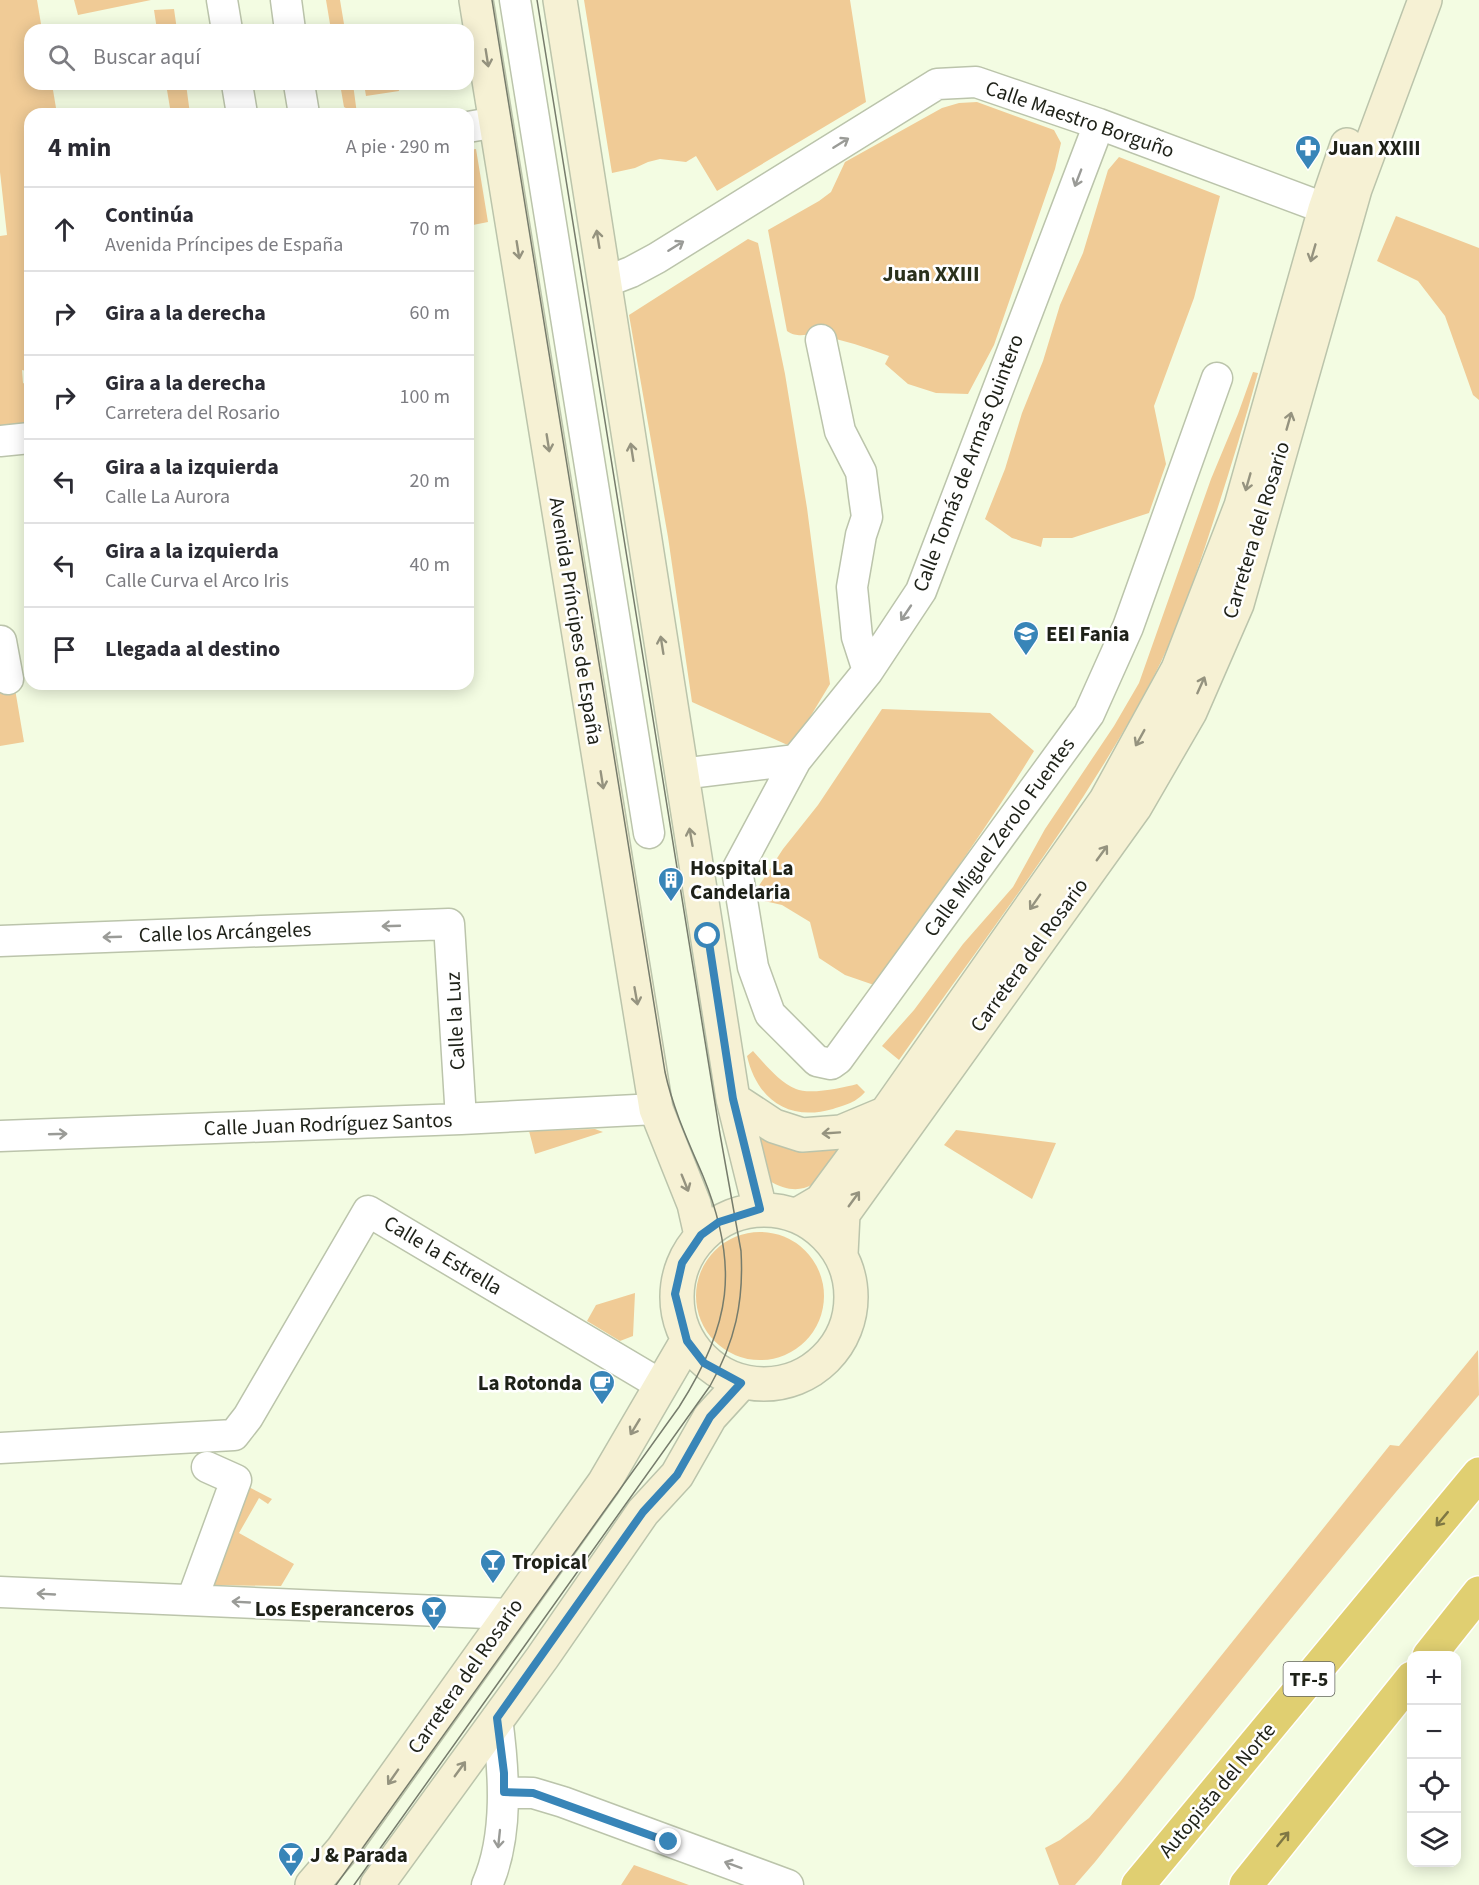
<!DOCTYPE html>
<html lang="es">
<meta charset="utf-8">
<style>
:root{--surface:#fff;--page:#f2f2f3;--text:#2b2b33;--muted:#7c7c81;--line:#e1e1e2}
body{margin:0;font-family:"Source Sans 3",sans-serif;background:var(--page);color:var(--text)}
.controls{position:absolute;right:18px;bottom:18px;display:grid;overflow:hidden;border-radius:12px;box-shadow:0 3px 15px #0003}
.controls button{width:54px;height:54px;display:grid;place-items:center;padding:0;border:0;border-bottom:2px solid var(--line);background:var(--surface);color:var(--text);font:30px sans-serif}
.stop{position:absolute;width:18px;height:18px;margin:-14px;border:4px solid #3885b8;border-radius:50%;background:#fff}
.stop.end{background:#3885b8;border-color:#fff;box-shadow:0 2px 6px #0008}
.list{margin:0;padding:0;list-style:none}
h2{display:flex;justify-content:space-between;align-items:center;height:78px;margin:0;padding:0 24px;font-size:26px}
h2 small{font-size:20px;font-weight:400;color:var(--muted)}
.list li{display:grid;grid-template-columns:39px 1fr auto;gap:18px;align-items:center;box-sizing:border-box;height:84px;padding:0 24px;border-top:2px solid var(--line)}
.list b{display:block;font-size:22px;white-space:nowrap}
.list p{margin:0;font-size:20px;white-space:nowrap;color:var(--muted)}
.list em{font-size:20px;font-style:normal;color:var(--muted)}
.icon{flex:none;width:33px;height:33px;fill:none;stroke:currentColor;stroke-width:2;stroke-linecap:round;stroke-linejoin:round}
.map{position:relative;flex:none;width:1479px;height:1885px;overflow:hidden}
.search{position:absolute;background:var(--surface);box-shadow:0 3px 15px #0003;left:24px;top:24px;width:450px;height:66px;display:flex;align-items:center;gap:15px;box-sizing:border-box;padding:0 21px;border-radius:18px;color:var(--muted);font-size:22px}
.panel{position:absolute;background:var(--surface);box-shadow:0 3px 15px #0003;left:24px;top:108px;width:450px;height:582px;border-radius:18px}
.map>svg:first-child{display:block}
</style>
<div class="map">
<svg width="1479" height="1885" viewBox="0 0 1479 1885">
<rect width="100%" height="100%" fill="#f3fce2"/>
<path fill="#f0cb96" d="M0,0h37l5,30h-12v54h22l5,30h-27v258l-8,-2 1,13 7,3v41l-30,3v-194l7,-1 -7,-63z
M74,0h77l-73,15z
M326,0h14l5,30h-14z
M584,0h266l16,102 -149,89 -21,-35 -10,6 -26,-3 -12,3 -13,6 -23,5z
M174,9l3,21h-20l-3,-20z
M166,84h20l4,30h-19z
M340,84h13l4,30 -13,-7z
M364,84h34l1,7 -33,5z
M977,102l77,28 7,13 -6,26 -61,176 -26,49 -32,-1 -28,-9 -23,-20 4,-8c-23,-9 -46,-16 -70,-21 -13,-2 -20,4 -32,-4l-19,-101 51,-29 12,-9 14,-30 97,-54 17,-5z
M476,149l12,73 -20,4v-76z
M1119,157l101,39 -26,102 -40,108 12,58 -17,49 -77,25h-29l-2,9 -29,-9 -27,-19 20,-50 17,-56 21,-52 17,-56 23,-52 25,-83z
M1396,216l83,32v152l-6,-5 -28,-79 -27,-35 -41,-20z
M748,239l10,4 27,131 22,134 23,176 -38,63 -100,-45 -24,-165 -39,-222z
M1253,372l5,1c-16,59 -34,116 -53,174 -15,44 -30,89 -52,131 -71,135 -166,257 -254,382l-17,-14 32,-36 49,-66 50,-57 32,-58 69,-103 25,-43 72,-204 27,-65z
M14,683l10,59 -24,4v-60z
M882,709l108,4 44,38c-49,80 -105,157 -160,234l-29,-10 -26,-17 -9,-36 -28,-17 -31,-7 32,-49 35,-44z
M753,1051c12,13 26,31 43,38 13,6 47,-1 61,-5l8,8c-10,11 -17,12 -32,17 -45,13 -76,-10 -86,-53z
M751,1124l100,13c-22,32 -39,70 -83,43z
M595,1129l8,3 -68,22 -6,-23z
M956,1130l100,13 -24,56 -88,-54z
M696 1296a64 64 0 1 1 128 0a64 64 0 1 1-128 0Z
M635,1293l-2,43 -13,5 -33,-20 9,-16z
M1478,1350l1,45c-132,152 -258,309 -384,467l-20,23h-16l-14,-37 15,-8 29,-22 31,-36 270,-337 9,1z
M245,1485l27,14 -4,5 -9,-6 -20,35 55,31 -13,22 -70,-1z
M634,1865l55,20h-68z"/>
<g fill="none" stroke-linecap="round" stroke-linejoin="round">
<defs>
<path id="street" d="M222,0l5,30
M286,0l4,30
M515,0l134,833
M237,84l5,30
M299,84l5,30
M1099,124l-178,467 -53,80 -72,89 -59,110 16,97 17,47 47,47 14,3 7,-5 251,-345 39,-87 89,-249
M468,127l29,-5
M605,282l26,-10 26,-14 280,-174 39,-2 123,42 249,93
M821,340l19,91 21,41 3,24 3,21 -6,18 -9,52 5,50 11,34
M0,441l30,-3
M1,641l7,38
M681,774l115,-14
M0,941l449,-17 12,195
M0,1136l461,-17 195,-10
M0,1448l234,-13 14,-18 120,-206 293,174
M0,1592l509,22
M192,1600l44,-120 -29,-13
M504,1792l29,1 30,9 225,83
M487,1885c22,-50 17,-114 10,-167"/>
<path id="secondary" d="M476,0l180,1109 38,95 7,31
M560,0l173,1099 27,110
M733,1099l41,27 28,9 39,-3 43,-18
M677 1297a87 87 0 1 1 174 0a87 87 0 1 1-174 0Z
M797,1215l24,-14 65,-88 220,-313 72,-131 63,-163 84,-297 22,-64
M841,1254l2,-40 292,-407 55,-95 47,-108 118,-415 70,-189
M312,1885l30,-35 262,-367 83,-142
M377,1885l165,-227 101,-146 34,-37 33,-58 31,-34"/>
<path id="highway" d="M1429,1656l50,-63
M1138,1885l341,-411
M1246,1885l166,-207"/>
</defs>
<use href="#street" stroke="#bbc4ab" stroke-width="33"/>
<use href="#secondary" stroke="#bbc4ab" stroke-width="36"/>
<use href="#highway" stroke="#fff" stroke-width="36"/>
<use href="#street" stroke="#fff" stroke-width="30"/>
<use href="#secondary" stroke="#f6f1d4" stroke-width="33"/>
<use href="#highway" stroke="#e0cf71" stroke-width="33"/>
<path stroke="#767c6c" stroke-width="1.5" d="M336,1885l343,-478c52,-81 61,-141 24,-231 -15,-35 -30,-67 -38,-104l-173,-1072
M354,1885l356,-499c25,-44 34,-84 31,-135l-21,-117 -183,-1134"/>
</g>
<defs><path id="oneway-shaft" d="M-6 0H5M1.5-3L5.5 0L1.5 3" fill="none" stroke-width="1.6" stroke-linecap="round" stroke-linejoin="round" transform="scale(1.5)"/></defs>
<g stroke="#95937f">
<use href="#oneway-shaft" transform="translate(487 58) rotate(81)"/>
<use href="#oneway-shaft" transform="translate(598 239) rotate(-99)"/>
<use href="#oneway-shaft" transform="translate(518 250) rotate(81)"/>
<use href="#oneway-shaft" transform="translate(1313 253) rotate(106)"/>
<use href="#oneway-shaft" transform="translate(1289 421) rotate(-74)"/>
<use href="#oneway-shaft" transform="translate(548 443) rotate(81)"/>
<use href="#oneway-shaft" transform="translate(632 452) rotate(-99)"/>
<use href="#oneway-shaft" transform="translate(1248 482) rotate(106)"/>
<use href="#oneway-shaft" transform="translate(662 645) rotate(-99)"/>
<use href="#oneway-shaft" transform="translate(1201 685) rotate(-66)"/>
<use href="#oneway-shaft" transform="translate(1140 738) rotate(119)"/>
<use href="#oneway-shaft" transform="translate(602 780) rotate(81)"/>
<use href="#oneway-shaft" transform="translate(691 837) rotate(-100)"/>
<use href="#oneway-shaft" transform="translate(1102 853) rotate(-54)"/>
<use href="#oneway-shaft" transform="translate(1035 902) rotate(125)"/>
<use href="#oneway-shaft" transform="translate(636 996) rotate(80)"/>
<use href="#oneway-shaft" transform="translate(831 1133) rotate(176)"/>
<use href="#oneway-shaft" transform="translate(685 1183) rotate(68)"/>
<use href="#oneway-shaft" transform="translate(854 1199) rotate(-54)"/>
<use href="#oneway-shaft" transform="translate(635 1427) rotate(121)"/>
<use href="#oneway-shaft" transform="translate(460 1769) rotate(-54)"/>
<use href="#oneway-shaft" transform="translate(393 1777) rotate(125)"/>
</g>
<g stroke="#9a9b97">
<use href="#oneway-shaft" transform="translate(841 143) rotate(-32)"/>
<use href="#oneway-shaft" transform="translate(1078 178) rotate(111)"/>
<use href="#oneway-shaft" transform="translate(676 246) rotate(-32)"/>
<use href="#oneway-shaft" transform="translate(906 613) rotate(124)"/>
<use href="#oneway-shaft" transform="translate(391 926) rotate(178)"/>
<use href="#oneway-shaft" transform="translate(112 937) rotate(178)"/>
<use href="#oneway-shaft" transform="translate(58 1134) rotate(-2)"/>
<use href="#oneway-shaft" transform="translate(46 1594) rotate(-177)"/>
<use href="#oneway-shaft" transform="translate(241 1602) rotate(-177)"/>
<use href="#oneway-shaft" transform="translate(499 1839) rotate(96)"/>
<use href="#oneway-shaft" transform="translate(733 1865) rotate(-160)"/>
</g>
<g stroke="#7f7844">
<use href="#oneway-shaft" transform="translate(1442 1519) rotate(130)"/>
<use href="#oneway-shaft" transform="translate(1283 1839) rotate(-51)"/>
</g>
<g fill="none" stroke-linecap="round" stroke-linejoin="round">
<path stroke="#3885b8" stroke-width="8" d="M669,1842l-136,-49 -29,-1v-19l-7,-55 146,-206 34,-37 33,-58 31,-34 -37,-20 -17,-22 -12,-47 7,-31 19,-28 18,-13 41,-13 -27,-110 -25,-163"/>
</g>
<defs>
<symbol id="pharmacy-pin" viewBox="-11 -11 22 30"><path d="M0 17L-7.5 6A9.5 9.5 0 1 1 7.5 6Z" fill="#3885b8" stroke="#fff"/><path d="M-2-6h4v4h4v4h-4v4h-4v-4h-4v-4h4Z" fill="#fff"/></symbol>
<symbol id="school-pin" viewBox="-11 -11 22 30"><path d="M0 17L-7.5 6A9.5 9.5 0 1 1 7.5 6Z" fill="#3885b8" stroke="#fff"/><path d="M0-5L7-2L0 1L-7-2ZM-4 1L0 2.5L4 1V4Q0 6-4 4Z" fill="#fff"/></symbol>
<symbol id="building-pin" viewBox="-11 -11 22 30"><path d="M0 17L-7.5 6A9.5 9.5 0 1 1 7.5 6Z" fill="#3885b8" stroke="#fff"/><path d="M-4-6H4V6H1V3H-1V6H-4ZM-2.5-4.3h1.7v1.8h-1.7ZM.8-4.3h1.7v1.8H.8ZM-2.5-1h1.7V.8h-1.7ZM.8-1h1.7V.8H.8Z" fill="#fff"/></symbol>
<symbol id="cafe-pin" viewBox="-11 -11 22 30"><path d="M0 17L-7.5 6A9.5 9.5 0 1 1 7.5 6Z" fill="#3885b8" stroke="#fff"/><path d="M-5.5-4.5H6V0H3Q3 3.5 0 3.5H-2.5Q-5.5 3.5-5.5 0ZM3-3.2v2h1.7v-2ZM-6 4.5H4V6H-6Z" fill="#fff"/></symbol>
<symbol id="bar-pin" viewBox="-11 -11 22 30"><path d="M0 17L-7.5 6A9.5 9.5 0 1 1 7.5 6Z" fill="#3885b8" stroke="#fff"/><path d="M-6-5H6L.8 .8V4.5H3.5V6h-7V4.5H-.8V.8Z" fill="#fff"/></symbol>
</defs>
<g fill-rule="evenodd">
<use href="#pharmacy-pin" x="1293" y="133" width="30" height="40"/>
<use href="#school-pin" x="1011" y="619" width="30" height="40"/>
<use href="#building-pin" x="656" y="865" width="30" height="40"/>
<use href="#cafe-pin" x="587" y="1368" width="30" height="40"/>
<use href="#bar-pin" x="478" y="1547" width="30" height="40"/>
<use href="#bar-pin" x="419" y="1594" width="30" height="40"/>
<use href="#bar-pin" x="276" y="1840" width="30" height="40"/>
</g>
<g text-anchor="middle" stroke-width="5" stroke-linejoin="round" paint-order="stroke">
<rect fill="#fff" stroke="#62645d" stroke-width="1.5" x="1283.5" y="1662" width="51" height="34" rx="4.5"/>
<g font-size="20" font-weight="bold" fill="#1e2118">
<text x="1309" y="1686">TF-5</text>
</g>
<g font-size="21" fill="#1e2118" stroke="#fff">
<text transform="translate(1080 119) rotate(19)" y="7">Calle Maestro Borguño</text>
<text transform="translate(968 463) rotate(-69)" y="7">Calle Tomás de Armas Quintero</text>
<text transform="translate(1256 530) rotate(-73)" y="7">Carretera del Rosario</text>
<text transform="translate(576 621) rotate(81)" y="7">Avenida Príncipes de España</text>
<text transform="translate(999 837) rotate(-54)" y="7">Calle Miguel Zerolo Fuentes</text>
<text transform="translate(225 932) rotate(-2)" y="7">Calle los Arcángeles</text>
<text transform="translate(1029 955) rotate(-54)" y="7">Carretera del Rosario</text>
<text transform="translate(455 1021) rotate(-93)" y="7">Calle la Luz</text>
<text transform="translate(328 1124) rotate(-2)" y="7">Calle Juan Rodríguez Santos</text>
<text transform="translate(443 1255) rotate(31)" y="7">Calle la Estrella</text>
<text transform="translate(465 1676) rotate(-55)" y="7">Carretera del Rosario</text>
<text transform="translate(1217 1790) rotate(-50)" y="7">Autopista del Norte</text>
</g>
<g font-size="21" font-weight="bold" fill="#1e2118" stroke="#fff" text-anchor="start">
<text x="1328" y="155">Juan XXIII</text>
<text x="1046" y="641">EEI Fania</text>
<text x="690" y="875">Hospital La<tspan x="690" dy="24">Candelaria</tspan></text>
<text x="582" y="1390" text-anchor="end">La Rotonda</text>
<text x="512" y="1569">Tropical</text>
<text x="414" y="1616" text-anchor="end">Los Esperanceros</text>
<text x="310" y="1862">J &amp; Parada</text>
</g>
<g font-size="22" font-weight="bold" fill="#2a311c" stroke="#fff">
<text x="931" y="281">Juan XXIII</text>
</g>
</g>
</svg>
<div class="controls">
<button>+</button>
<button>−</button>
<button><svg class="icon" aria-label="locate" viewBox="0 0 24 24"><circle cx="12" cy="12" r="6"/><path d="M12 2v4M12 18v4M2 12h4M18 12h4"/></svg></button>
<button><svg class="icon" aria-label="layers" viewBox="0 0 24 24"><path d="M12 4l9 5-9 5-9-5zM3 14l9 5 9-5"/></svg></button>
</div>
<div class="stop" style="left:708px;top:936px"></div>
<div class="stop end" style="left:669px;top:1842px"></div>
<div class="search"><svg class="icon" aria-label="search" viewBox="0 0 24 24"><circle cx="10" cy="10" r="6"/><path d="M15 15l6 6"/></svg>Buscar aquí</div>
<section class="panel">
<h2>4 min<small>A pie · 290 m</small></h2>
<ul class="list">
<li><svg class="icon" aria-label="ahead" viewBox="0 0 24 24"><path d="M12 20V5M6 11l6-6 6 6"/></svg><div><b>Continúa</b><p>Avenida Príncipes de España</p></div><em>70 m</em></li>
<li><svg class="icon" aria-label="right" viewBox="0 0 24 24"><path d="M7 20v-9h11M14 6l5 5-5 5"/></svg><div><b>Gira a la derecha</b></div><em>60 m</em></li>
<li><svg class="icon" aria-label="right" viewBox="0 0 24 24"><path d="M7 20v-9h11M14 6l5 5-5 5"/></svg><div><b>Gira a la derecha</b><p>Carretera del Rosario</p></div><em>100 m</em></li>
<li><svg class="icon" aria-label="left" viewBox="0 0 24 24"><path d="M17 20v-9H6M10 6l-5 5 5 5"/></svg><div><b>Gira a la izquierda</b><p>Calle La Aurora</p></div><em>20 m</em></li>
<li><svg class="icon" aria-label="left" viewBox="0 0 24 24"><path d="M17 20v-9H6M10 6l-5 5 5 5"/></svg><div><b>Gira a la izquierda</b><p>Calle Curva el Arco Iris</p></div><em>40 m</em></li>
<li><svg class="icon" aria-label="arrive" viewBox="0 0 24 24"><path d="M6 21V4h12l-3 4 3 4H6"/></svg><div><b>Llegada al destino</b></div></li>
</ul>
</section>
</div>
